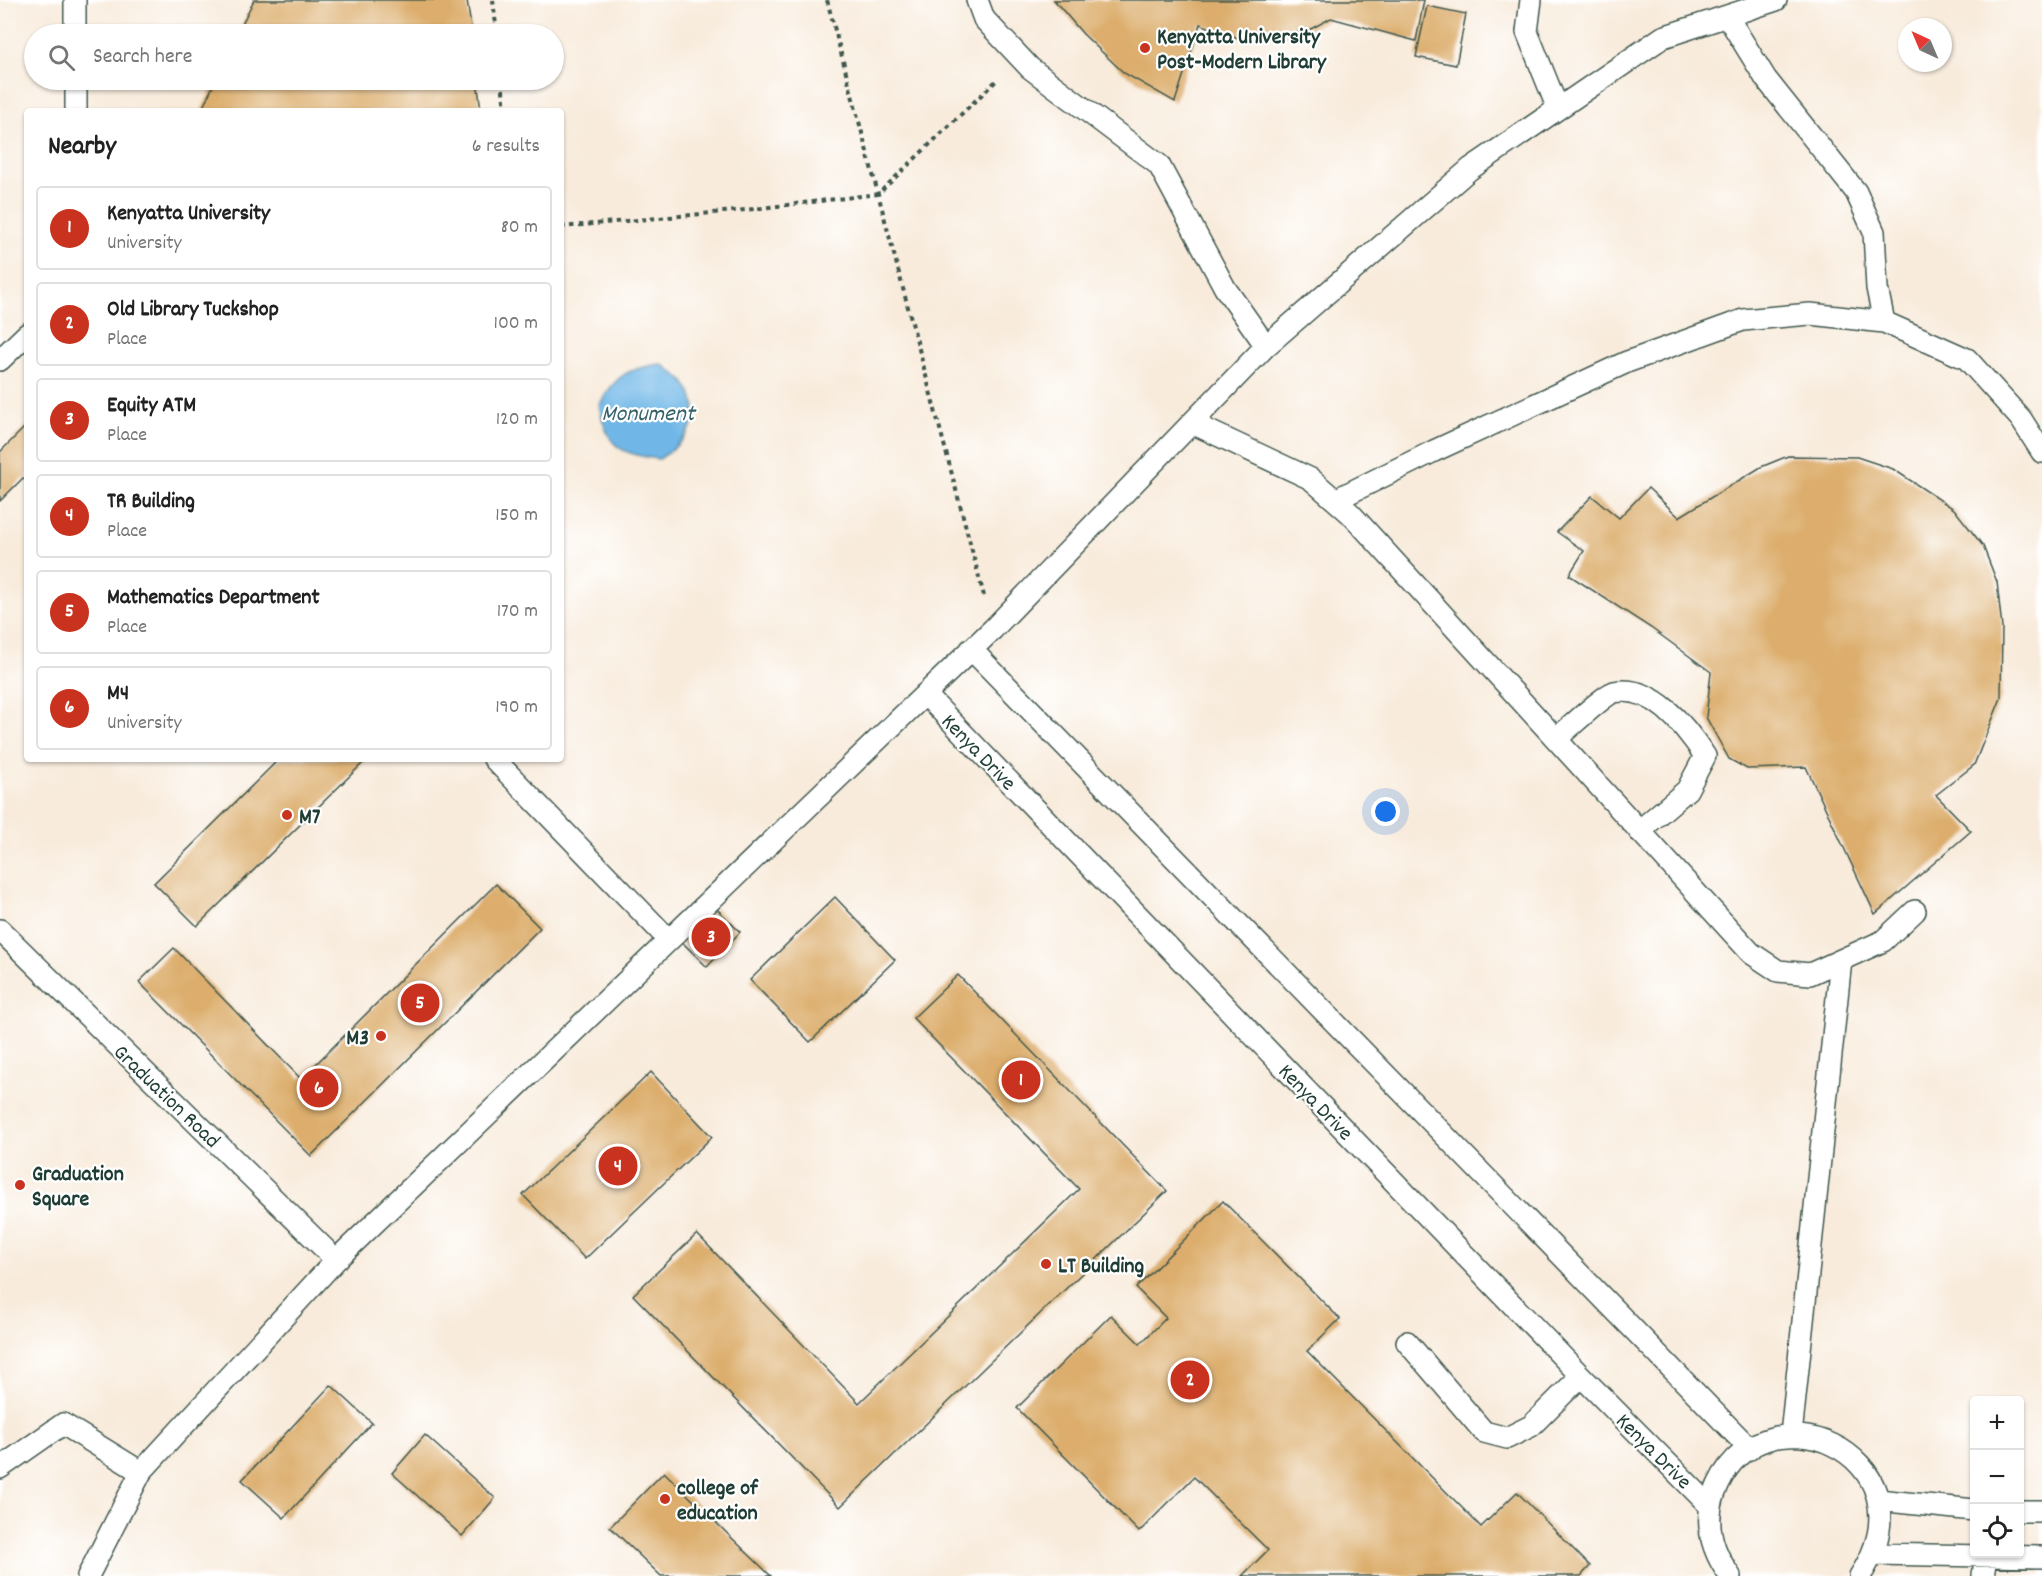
<!DOCTYPE html>
<meta charset="utf-8">
<style>
:root{--surface:#fff;--page:#f2f2f2;--text:#222;--muted:#767676;--line:#e0e0e0;--accent:#c8321e}
body{margin:0;font-family:Dekko,sans-serif;background:var(--page);color:var(--text)}
.controls{position:absolute;right:18px;bottom:18px;display:grid;overflow:hidden;border-radius:6px;box-shadow:0 2px 4px #0004}
.controls button{width:54px;height:54px;display:grid;place-items:center;padding:0;border:0;border-bottom:2px solid var(--line);background:var(--surface);color:var(--text);font:30px sans-serif}
.compass{position:absolute;left:1898px;top:18px;width:54px;height:54px;border-radius:50%;background:var(--surface);box-shadow:0 2px 4px #0004;rotate:316deg}
.you{position:absolute;left:1386px;top:812px;width:21px;height:21px;margin:-15px;border:4px solid #fff;border-radius:50%;background:#1a73e8;box-shadow:0 0 0 9px #1a73e833}
.badge{display:grid;place-items:center;width:39px;height:39px;border-radius:50%;background:var(--accent);color:#fff;font-size:20px;font-weight:700}
.pin{position:absolute;translate:-50% -50%;border:3px solid #fff;box-shadow:0 2px 6px #0006}
.list{margin:0;padding:0;list-style:none}
h2{display:flex;justify-content:space-between;align-items:center;height:78px;margin:0;padding:0 24px;font-size:26px}
h2 small{font-size:20px;font-weight:400;color:var(--muted)}
.list li{display:grid;grid-template-columns:39px 1fr auto;gap:18px;align-items:center;box-sizing:border-box;height:84px;margin:0 12px 12px;padding:0 12px;border:2px solid var(--line);border-radius:6px}
.list b{display:block;font-size:22px;white-space:nowrap}
.list p{margin:0;font-size:20px;white-space:nowrap;color:var(--muted)}
.list em{font-size:20px;font-style:normal;color:var(--muted)}
.icon{flex:none;width:33px;height:33px;fill:none;stroke:currentColor;stroke-width:2;stroke-linecap:round;stroke-linejoin:round}
.map{position:relative;flex:none;width:2042px;height:1576px;overflow:hidden}
.search{position:absolute;background:var(--surface);box-shadow:0 2px 4px #0004;left:24px;top:24px;width:540px;height:66px;display:flex;align-items:center;gap:15px;box-sizing:border-box;padding:0 21px;border-radius:33px;color:var(--muted);font-size:22px}
.panel{position:absolute;background:var(--surface);box-shadow:0 2px 4px #0004;left:24px;top:108px;width:540px;height:654px;border-radius:6px}
.map>svg:first-child{display:block}
</style>
<div class="map">
<svg width="2042" height="1576" viewBox="0 0 2042 1576">
<rect width="100%" height="100%" fill="#fff"/>
<filter id="ink" filterUnits="userSpaceOnUse"><feTurbulence type="fractalNoise" baseFrequency=".0167" numOctaves="2"/><feDisplacementMap in="SourceGraphic" scale="12" xChannelSelector="R" yChannelSelector="G"/><feConvolveMatrix kernelMatrix="1 2 1 2 8 2 1 2 1" color-interpolation-filters="sRGB"/></filter>
<filter id="wash" filterUnits="userSpaceOnUse"><feTurbulence type="fractalNoise" baseFrequency=".008" numOctaves="4" result="noise"/><feDisplacementMap in="SourceGraphic" scale="24" xChannelSelector="R" yChannelSelector="G"/><feGaussianBlur stdDeviation="1.35" result="paint"/><feColorMatrix in="noise" values="0 0 0 0 0 0 0 0 0 0 0 0 0 0 0 0 0 1.4 0 .05"/><feComposite in="paint" operator="in"/></filter>
<g filter="url(#wash)">
<rect width="100%" height="100%" fill="#f8ebdb"/>
<path fill="#6fb7e7" stroke="#477a8e" stroke-width="1.5" d="M662,364c7,6 17,12 22,18 25,33 3,59 -25,77 -42,-6 -50,-11 -60,-53 16,-31 29,-38 63,-42z"/>
<g id="blocks">
<path fill="#dcad6c" d="M254,0h213l5,34h-235z
M1054,0h370l-8,41 -85,-23 -22,12 -29,6 -42,2 -38,-14 -25,78 -51,-29 -41,-39z
M1427,6l39,8 -10,51 -40,-8z
M216,80h261l4,31h-280z
M27,425v57l-4,-4 -23,23v-49z
M1788,456l69,1 36,12 61,40 29,37 14,36 5,46 -1,70 -27,67 -38,30 35,36 -96,83 -69,-147 -59,2 -18,-10 -23,-42 5,-45 -60,-44 -82,-53 15,-24 -27,-19 35,-36 27,22 29,-30 31,29 82,-50z
M279,759h88l-170,167 -43,-43z
M496,884l44,44 -229,228 -172,-174 35,-34 127,131z
M835,897l60,63 -85,82 -60,-62z
M716,908l24,24 -33,35 -25,-25z
M958,975l209,216 -327,316 -207,-212 64,-61 162,169 220,-214 -166,-171z
M651,1072l61,65 -127,122 -62,-64z
M1223,1201l117,118 -33,32 174,176 36,-35 73,74 -9,10h-339l26,-26 -74,-73 -55,55 -122,-124 94,-93 29,29 26,-26 -30,-30z
M331,1385l41,38 -88,95 -42,-38z
M425,1435l70,63 -33,38 -70,-63z
M664,1472l107,104h-110l-51,-49z"/>
</g>
</g>
<g filter="url(#ink)">
<use href="#blocks" fill-opacity="0" stroke="#40574d" stroke-width="1.5"/>
<g fill="none" stroke-linecap="round" stroke-linejoin="round">
<defs>
<path id="service" d="M75,0v34
M977,0l7,19 46,49 129,97 66,123 41,58
M1531,0l-4,32 31,77
M1727,16l39,63 90,113 18,40 3,56 7,34
M76,80v31
M0,360l27,-26
M1192,423l119,56 40,35 400,439 27,18 32,3 73,-33 32,-30
M1335,500l99,-49 193,-89 116,-42 67,-6 74,8 83,37 54,60 21,33
M971,649l779,800
M925,694l656,682 129,130
M1556,739c11,-9 48,-44 58,-47 39,-8 72,35 91,64l-18,34 -48,41
M494,759l175,181
M0,930l336,330
M1407,1342l77,90 23,6 24,-12 50,-50
M1791,1435l50,-475
M0,1468l63,-44 78,48
M1878,1500l96,10
M2020,1511h22
M1874,1554l168,3
M88,1576l53,-104 195,-212 657,-631 273,-283 204,-177 193,-132 113,-37
M1730,1576c-18,-25 -26,-52 -16,-81 41,-119 226,-42 146,81
M1983,1576l3,-19"/>
</defs>
<use href="#service" stroke="#40574d" stroke-width="24"/>
<path stroke="#40574d" stroke-width="4" stroke-dasharray="4.5 4.5" stroke-linecap="butt" d="M493,0l4,34
M827,0l157,596
M502,80l3,31
M561,227l184,-17 133,-16 120,-115"/>
<use href="#service" stroke="#fff" stroke-width="21"/>
</g>
</g>
<g fill="#c8321e" stroke="#fff" stroke-width="2">
<circle cx="1145" cy="48" r="6"/>
<circle cx="287" cy="815" r="6"/>
<circle cx="381" cy="1036" r="6"/>
<circle cx="20" cy="1185" r="6"/>
<circle cx="1046" cy="1264" r="6"/>
<circle cx="665" cy="1499" r="6"/>
</g>
<g text-anchor="middle" stroke-width="4.5" stroke-linejoin="round" paint-order="stroke">
<g font-size="22" font-weight="bold" fill="#1f3d34" stroke="#fff" text-anchor="start">
<text x="1157" y="43">Kenyatta University<tspan x="1157" dy="25">Post-Modern Library</tspan></text>
<text x="299" y="823">M7</text>
<text x="369" y="1044" text-anchor="end">M3</text>
<text x="32" y="1180">Graduation<tspan x="32" dy="25">Square</tspan></text>
<text x="1058" y="1272">LT Building</text>
<text x="677" y="1494">college of<tspan x="677" dy="25">education</tspan></text>
</g>
<g font-size="22" fill="#1f3d34" stroke="#fff">
<text transform="translate(980 751) rotate(46)" y="8">Kenya Drive</text>
<text transform="translate(168 1095) rotate(44)" y="8">Graduation Road</text>
<text transform="translate(1317 1101) rotate(46)" y="8">Kenya Drive</text>
<text transform="translate(1655 1450) rotate(45)" y="8">Kenya Drive</text>
</g>
<g font-size="24" font-style="italic" fill="#37626a" stroke="#fff">
<text x="648" y="420">Monument</text>
</g>
</g>
</svg>
<div class="controls">
<button>+</button>
<button>−</button>
<button><svg class="icon" aria-label="locate" viewBox="0 0 24 24"><circle cx="12" cy="12" r="6"/><path d="M12 2v4M12 18v4M2 12h4M18 12h4"/></svg></button>
</div>
<svg class="compass" viewBox="-18 -18 36 36"><path d="M0-13l5 13h-10z" fill="#e53935"/><path d="M0 13l5-13h-10z" fill="#767676"/></svg>
<div class="you"></div>
<div class="pin badge" style="left:1021px;top:1080px">1</div>
<div class="pin badge" style="left:1190px;top:1380px">2</div>
<div class="pin badge" style="left:711px;top:937px">3</div>
<div class="pin badge" style="left:618px;top:1166px">4</div>
<div class="pin badge" style="left:420px;top:1003px">5</div>
<div class="pin badge" style="left:319px;top:1088px">6</div>
<div class="search"><svg class="icon" aria-label="search" viewBox="0 0 24 24"><circle cx="10" cy="10" r="6"/><path d="M15 15l6 6"/></svg>Search here</div>
<section class="panel">
<h2>Nearby<small>6 results</small></h2>
<ul class="list">
<li><span class="badge">1</span><div><b>Kenyatta University</b><p>University</p></div><em>80 m</em></li>
<li><span class="badge">2</span><div><b>Old Library Tuckshop</b><p>Place</p></div><em>100 m</em></li>
<li><span class="badge">3</span><div><b>Equity ATM</b><p>Place</p></div><em>120 m</em></li>
<li><span class="badge">4</span><div><b>TR Building</b><p>Place</p></div><em>150 m</em></li>
<li><span class="badge">5</span><div><b>Mathematics Department</b><p>Place</p></div><em>170 m</em></li>
<li><span class="badge">6</span><div><b>M4</b><p>University</p></div><em>190 m</em></li>
</ul>
</section>
</div>
